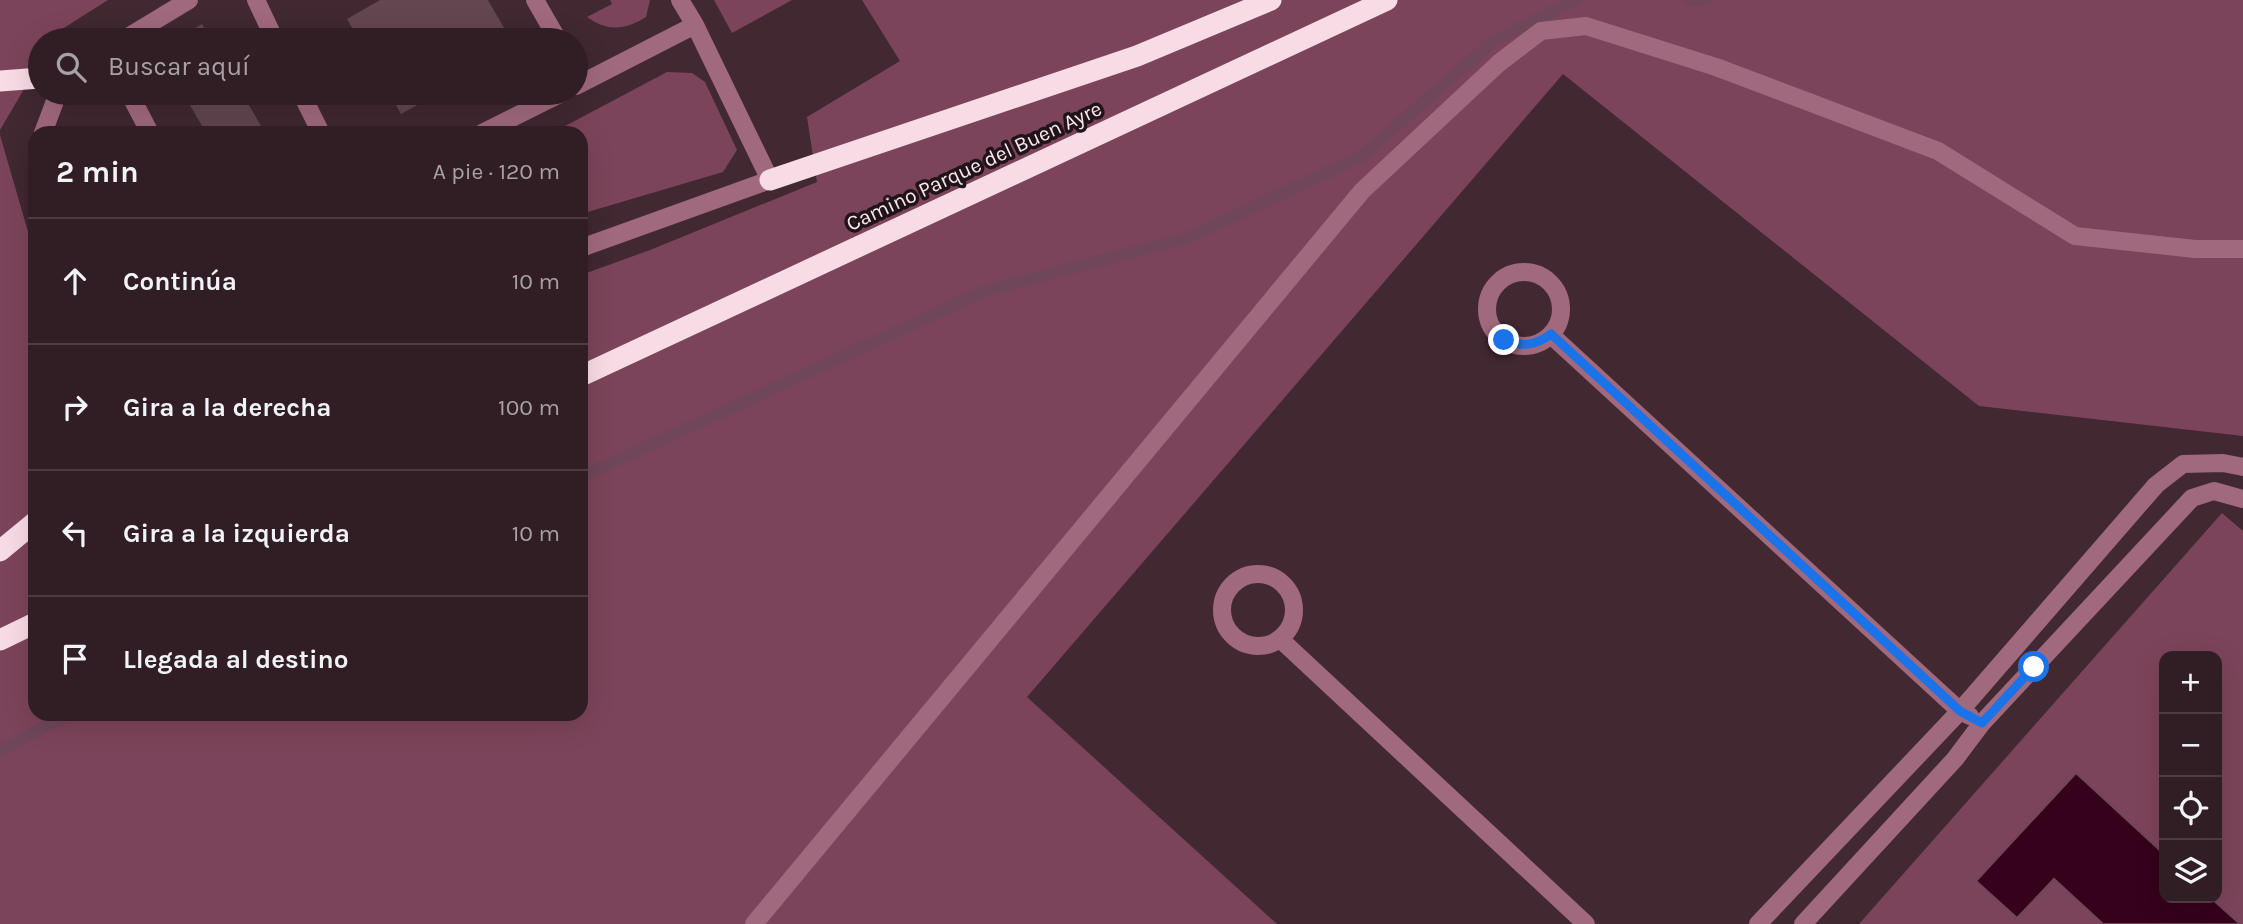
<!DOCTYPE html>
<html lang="es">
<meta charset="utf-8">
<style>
:root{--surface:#311e25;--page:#3d2b32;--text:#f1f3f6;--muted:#a8a2a7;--line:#4c3c42}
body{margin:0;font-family:Karla,sans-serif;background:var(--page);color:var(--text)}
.controls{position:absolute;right:21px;bottom:21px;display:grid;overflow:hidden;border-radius:14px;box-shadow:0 7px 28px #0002}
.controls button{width:63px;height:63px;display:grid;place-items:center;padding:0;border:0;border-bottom:2px solid var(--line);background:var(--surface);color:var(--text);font:35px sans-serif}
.stop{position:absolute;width:21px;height:21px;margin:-16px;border:5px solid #1a73e8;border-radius:50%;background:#fff}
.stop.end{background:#1a73e8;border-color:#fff;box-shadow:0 2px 7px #0008}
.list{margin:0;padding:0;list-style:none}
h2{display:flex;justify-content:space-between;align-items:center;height:91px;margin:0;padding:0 28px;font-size:30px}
h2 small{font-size:23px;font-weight:400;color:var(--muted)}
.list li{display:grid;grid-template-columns:46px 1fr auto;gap:21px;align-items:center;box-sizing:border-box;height:126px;padding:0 28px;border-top:2px solid var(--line)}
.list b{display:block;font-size:26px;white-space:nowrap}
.list em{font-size:23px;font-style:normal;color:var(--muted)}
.icon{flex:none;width:38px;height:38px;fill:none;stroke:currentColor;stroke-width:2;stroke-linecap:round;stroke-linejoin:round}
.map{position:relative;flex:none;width:2243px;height:924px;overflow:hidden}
.search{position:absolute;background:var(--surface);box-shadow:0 7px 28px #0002;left:28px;top:28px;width:560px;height:77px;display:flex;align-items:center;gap:18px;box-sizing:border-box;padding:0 24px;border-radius:38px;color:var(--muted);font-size:26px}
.panel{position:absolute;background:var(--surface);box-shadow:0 7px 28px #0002;left:28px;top:126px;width:560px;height:595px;border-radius:21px}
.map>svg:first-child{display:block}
</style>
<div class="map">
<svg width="2243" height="924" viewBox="0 0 2243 924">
<rect width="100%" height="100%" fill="#412831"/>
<path fill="#7c445a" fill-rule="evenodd" d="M0,0h108l-49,31 -6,9h-13v22l-40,68z
M610,0h40l-4,17c-21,13 -38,15 -59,0l25,-13z
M714,0h78l-60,33z
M862,0h1381v436l-264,-30 -416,-332 -536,623 250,227h-1277v-789l35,121v458h546v-439l69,-25 167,-68 -10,-65 93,-56z
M667,72l25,1 13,9 32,68 -14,22 -142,42v-81h-29z
M2222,513l21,18v393h-384zM2164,656h53v242h-53z"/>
<path fill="#35011b" stroke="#70465a" stroke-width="2" d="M2076,773l88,81v44h47l29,26h-137l-49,-45 -37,39 -41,-37z"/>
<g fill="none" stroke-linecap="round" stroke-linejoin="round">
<path stroke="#70465a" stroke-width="12" d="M1690,0h16
M581,477l404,-186 202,-53 175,-82 130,-114 84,-42
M0,751l68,-37"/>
</g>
<path fill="#624650" d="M380,0h108l23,40h-152l-12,-21z
M202,24l9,16h-37z
M183,93h59l23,40h-59z
M389,93h50l-38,21z"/>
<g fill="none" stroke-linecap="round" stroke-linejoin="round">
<path stroke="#a0697d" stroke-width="18" d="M256,0l19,40
M535,0l23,40
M123,40l66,-40
M576,86l119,-61
M129,93l21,40
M301,93l20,40
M43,133l15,-40
M482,133l80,-40
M581,248l189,-68 -75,-155 -15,-25
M1487 309a37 37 0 1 1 74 0a37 37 0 1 1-74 0Z
M1551,335l409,376 10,5
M1222 610a36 36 0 1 1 72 0a36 36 0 1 1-72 0Z
M1280,639l306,285
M754,924l608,-733 137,-128 42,-32 45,-5 130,41 222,84 137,85 120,13h48
M1758,924l202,-213 196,-226 27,-21 40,-1 20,4
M1803,924l152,-165 27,-36 210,-225 22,-7 29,8"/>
<path stroke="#f8dce5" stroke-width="21" d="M0,81l40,-3
M770,180l367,-124 134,-56
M581,376l806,-376
M0,551l35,-29
M0,640l35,-17"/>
</g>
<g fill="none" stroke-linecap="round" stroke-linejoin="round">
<path stroke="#1a73e8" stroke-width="9" d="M1504,340c18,7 31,6 47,-6l409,377 22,12 52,-56"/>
</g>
<g text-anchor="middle" stroke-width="7" stroke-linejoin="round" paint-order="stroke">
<g font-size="21" fill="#fae8ee" stroke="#201419">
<text transform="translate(974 166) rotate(-25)" y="7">Camino Parque del Buen Ayre</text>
</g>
</g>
</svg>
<div class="controls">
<button>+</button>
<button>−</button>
<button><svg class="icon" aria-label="locate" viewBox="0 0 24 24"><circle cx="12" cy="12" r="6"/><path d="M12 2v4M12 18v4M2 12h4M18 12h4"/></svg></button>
<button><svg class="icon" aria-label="layers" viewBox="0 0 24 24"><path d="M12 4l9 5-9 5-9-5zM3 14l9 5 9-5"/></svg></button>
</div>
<div class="stop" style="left:2034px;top:667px"></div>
<div class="stop end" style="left:1504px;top:340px"></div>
<div class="search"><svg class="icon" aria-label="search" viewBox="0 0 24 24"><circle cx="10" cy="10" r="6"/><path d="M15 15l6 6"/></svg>Buscar aquí</div>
<section class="panel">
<h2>2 min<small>A pie · 120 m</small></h2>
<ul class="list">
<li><svg class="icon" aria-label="ahead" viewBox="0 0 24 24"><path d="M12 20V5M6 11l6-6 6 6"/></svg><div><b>Continúa</b></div><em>10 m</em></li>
<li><svg class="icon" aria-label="right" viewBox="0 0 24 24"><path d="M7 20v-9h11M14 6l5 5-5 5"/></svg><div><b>Gira a la derecha</b></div><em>100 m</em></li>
<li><svg class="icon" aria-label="left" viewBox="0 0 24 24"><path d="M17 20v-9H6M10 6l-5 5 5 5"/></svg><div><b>Gira a la izquierda</b></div><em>10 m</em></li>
<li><svg class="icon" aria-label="arrive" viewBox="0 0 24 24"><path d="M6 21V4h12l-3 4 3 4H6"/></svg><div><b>Llegada al destino</b></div></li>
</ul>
</section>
</div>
